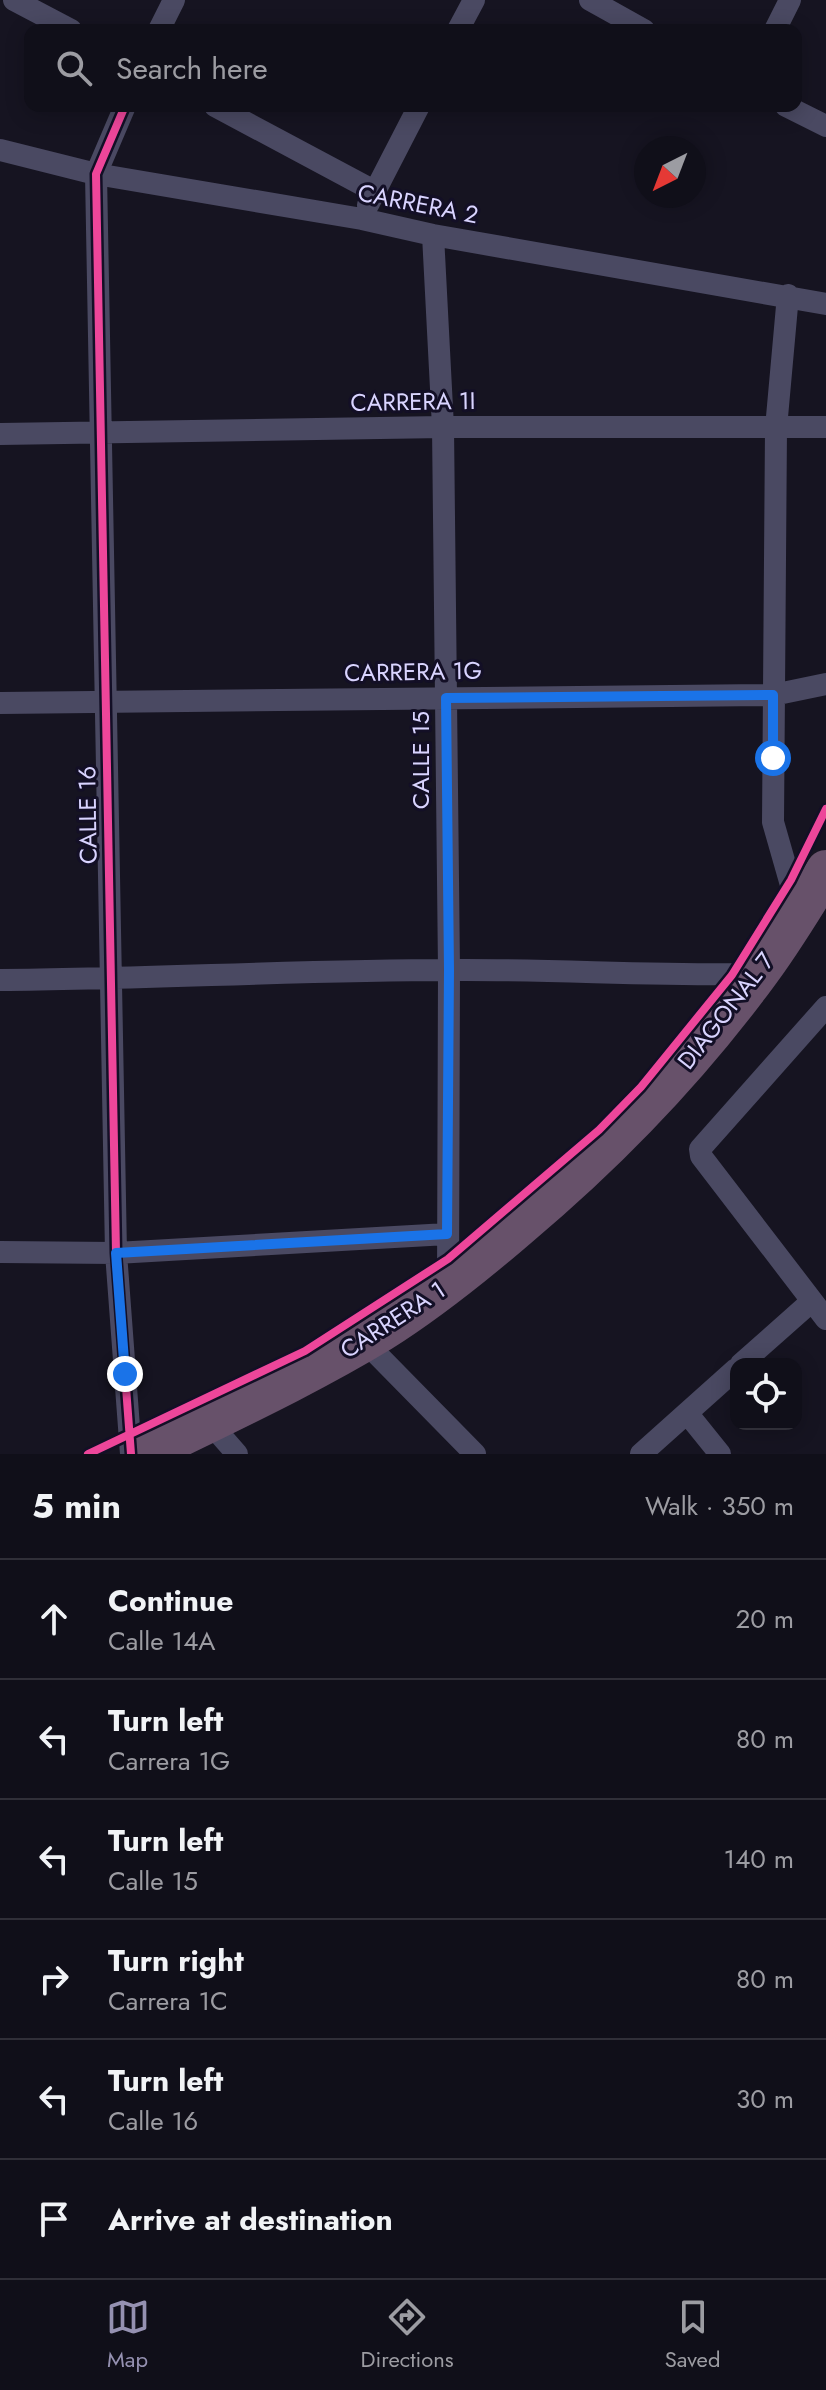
<!DOCTYPE html>
<meta charset="utf-8">
<style>
:root{--surface:#100f19;--page:#191822;--text:#f1f3f6;--muted:#9c9ca2;--line:#302f38;--accent:#9591b1}
body{margin:0;font-family:Jost,sans-serif;background:var(--page);color:var(--text)}
.controls{position:absolute;right:24px;bottom:24px;display:grid;overflow:hidden;border-radius:16px;box-shadow:0 4px 20px #0003}
.controls button{width:72px;height:72px;display:grid;place-items:center;padding:0;border:0;border-bottom:2px solid var(--line);background:var(--surface);color:var(--text);font:40px sans-serif}
.compass{position:absolute;left:634px;top:136px;width:72px;height:72px;border-radius:50%;background:var(--surface);box-shadow:0 4px 20px #0003;rotate:222deg}
.stop{position:absolute;width:24px;height:24px;margin:-18px;border:6px solid #1a73e8;border-radius:50%;background:#fff}
.stop.end{background:#1a73e8;border-color:#fff;box-shadow:0 2px 8px #0008}
.list{margin:0;padding:0;list-style:none}
h2{display:flex;justify-content:space-between;align-items:center;height:104px;margin:0;padding:0 32px;font-size:34px}
h2 small{font-size:26px;font-weight:400;color:var(--muted)}
.list li{display:grid;grid-template-columns:52px 1fr auto;gap:24px;align-items:center;box-sizing:border-box;height:120px;padding:0 32px;border-top:2px solid var(--line)}
.list b{display:block;font-size:30px;white-space:nowrap}
.list p{margin:0;font-size:26px;white-space:nowrap;color:var(--muted)}
.list em{font-size:26px;font-style:normal;color:var(--muted)}
.icon{flex:none;width:44px;height:44px;fill:none;stroke:currentColor;stroke-width:2;stroke-linecap:round;stroke-linejoin:round}
.map{position:relative;flex:none;width:826px;height:1454px;overflow:hidden}
.search{position:absolute;background:var(--surface);box-shadow:0 4px 20px #0003;left:24px;right:24px;top:24px;height:88px;display:flex;align-items:center;gap:20px;box-sizing:border-box;padding:0 28px;border-radius:16px;color:var(--muted);font-size:30px}
.sheet{height:824px;background:var(--surface)}
nav{display:flex;justify-content:space-around;align-items:center;box-sizing:border-box;height:112px;border-top:2px solid var(--line);background:var(--surface);font-size:22px;color:var(--muted)}
nav a{display:grid;justify-items:center;gap:4px}
nav .on{color:var(--accent)}
.map>svg:first-child{display:block}
</style>
<div class="map">
<svg width="826" height="1454" viewBox="0 0 826 1454">
<rect width="100%" height="100%" fill="#161421"/>
<g fill="none" stroke-linecap="round" stroke-linejoin="round">
<path stroke="#4a4962" stroke-width="22" d="M14,0l57,30
M590,0l54,30
M159,30l15,-30
M458,30l16,-30
M775,30l15,-30
M125,106l-29,68 20,1079 15,201
M215,106l159,85
M786,106l40,20
M0,150l96,24 266,45 71,16 393,69
M368,205l51,-99
M433,235l10,192 6,543 -1,315
M788,295l-12,133 -3,394 26,91
M0,434l443,-7h383
M0,703l773,-8 53,-11
M0,980c150,-1 299,-10 449,-10 103,-1 206,6 309,4
M826,1007l-126,142 1,7 125,163
M0,1252l116,1 331,-19
M364,1341l111,113
M741,1364l71,-63
M687,1413l33,41
M209,1422l28,32
M641,1454l95,-85"/>
<path stroke="#67516a" stroke-width="40" d="M145,1454c79,-39 160,-76 236,-122 49,-31 95,-68 139,-106 88,-74 168,-157 236,-249 26,-34 48,-71 70,-107"/>
<defs>
<path id="cycleway" d="M125,106l-29,68 20,1079 15,201
M88,1454l217,-103 143,-92 151,-129 42,-43 91,-112 59,-95 35,-71"/>
</defs>
<use href="#cycleway" stroke="#130f26" stroke-width="13"/>
<use href="#cycleway" stroke="#ed469a" stroke-width="8"/>
</g>
<g fill="none" stroke-linecap="round" stroke-linejoin="round">
<path stroke="#1a73e8" stroke-width="10" d="M125,1374l-9,-121 331,-19 2,-264 -3,-272 327,-3v63"/>
</g>
<g text-anchor="middle" stroke-width="6" stroke-linejoin="round" paint-order="stroke">
<g font-size="24" fill="#d9d4ff" stroke="#130f26">
<text transform="translate(418 204) rotate(11)" y="8">CARRERA 2</text>
<text transform="translate(413 402) rotate(-1)" y="8">CARRERA 1I</text>
<text transform="translate(413 672) rotate(-1)" y="8">CARRERA 1G</text>
<text transform="translate(421 760) rotate(-90)" y="8">CALLE 15</text>
<text transform="translate(88 815) rotate(-91)" y="8">CALLE 16</text>
<text transform="translate(726 1011) rotate(-52)" y="8">DIAGONAL 7</text>
<text transform="translate(393 1320) rotate(-33)" y="8">CARRERA 1</text>
</g>
</g>
</svg>
<div class="controls">
<button><svg class="icon" aria-label="locate" viewBox="0 0 24 24"><circle cx="12" cy="12" r="6"/><path d="M12 2v4M12 18v4M2 12h4M18 12h4"/></svg></button>
</div>
<svg class="compass" viewBox="-18 -18 36 36"><path d="M0-13l5 13h-10z" fill="#e53935"/><path d="M0 13l5-13h-10z" fill="#9c9ca2"/></svg>
<div class="stop" style="left:773px;top:758px"></div>
<div class="stop end" style="left:125px;top:1374px"></div>
<div class="search"><svg class="icon" aria-label="search" viewBox="0 0 24 24"><circle cx="10" cy="10" r="6"/><path d="M15 15l6 6"/></svg>Search here</div>
</div>
<section class="sheet">
<h2>5 min<small>Walk · 350 m</small></h2>
<ul class="list">
<li><svg class="icon" aria-label="ahead" viewBox="0 0 24 24"><path d="M12 20V5M6 11l6-6 6 6"/></svg><div><b>Continue</b><p>Calle 14A</p></div><em>20 m</em></li>
<li><svg class="icon" aria-label="left" viewBox="0 0 24 24"><path d="M17 20v-9H6M10 6l-5 5 5 5"/></svg><div><b>Turn left</b><p>Carrera 1G</p></div><em>80 m</em></li>
<li><svg class="icon" aria-label="left" viewBox="0 0 24 24"><path d="M17 20v-9H6M10 6l-5 5 5 5"/></svg><div><b>Turn left</b><p>Calle 15</p></div><em>140 m</em></li>
<li><svg class="icon" aria-label="right" viewBox="0 0 24 24"><path d="M7 20v-9h11M14 6l5 5-5 5"/></svg><div><b>Turn right</b><p>Carrera 1C</p></div><em>80 m</em></li>
<li><svg class="icon" aria-label="left" viewBox="0 0 24 24"><path d="M17 20v-9H6M10 6l-5 5 5 5"/></svg><div><b>Turn left</b><p>Calle 16</p></div><em>30 m</em></li>
<li><svg class="icon" aria-label="arrive" viewBox="0 0 24 24"><path d="M6 21V4h12l-3 4 3 4H6"/></svg><div><b>Arrive at destination</b></div></li>
</ul>
</section>
<nav>
<a class="on"><svg class="icon" aria-label="map" viewBox="0 0 24 24"><path d="M3 6l6-2 6 2 6-2v14l-6 2-6-2-6 2zM9 4v14M15 6v14"/></svg>Map</a>
<a><svg class="icon" aria-label="directions" viewBox="0 0 24 24"><path d="M12 3l9 9-9 9-9-9zM9 14v-3h6M13 9l2 2-2 2"/></svg>Directions</a>
<a><svg class="icon" aria-label="saved" viewBox="0 0 24 24"><path d="M7 4h10v16l-5-4-5 4z"/></svg>Saved</a>
</nav>
